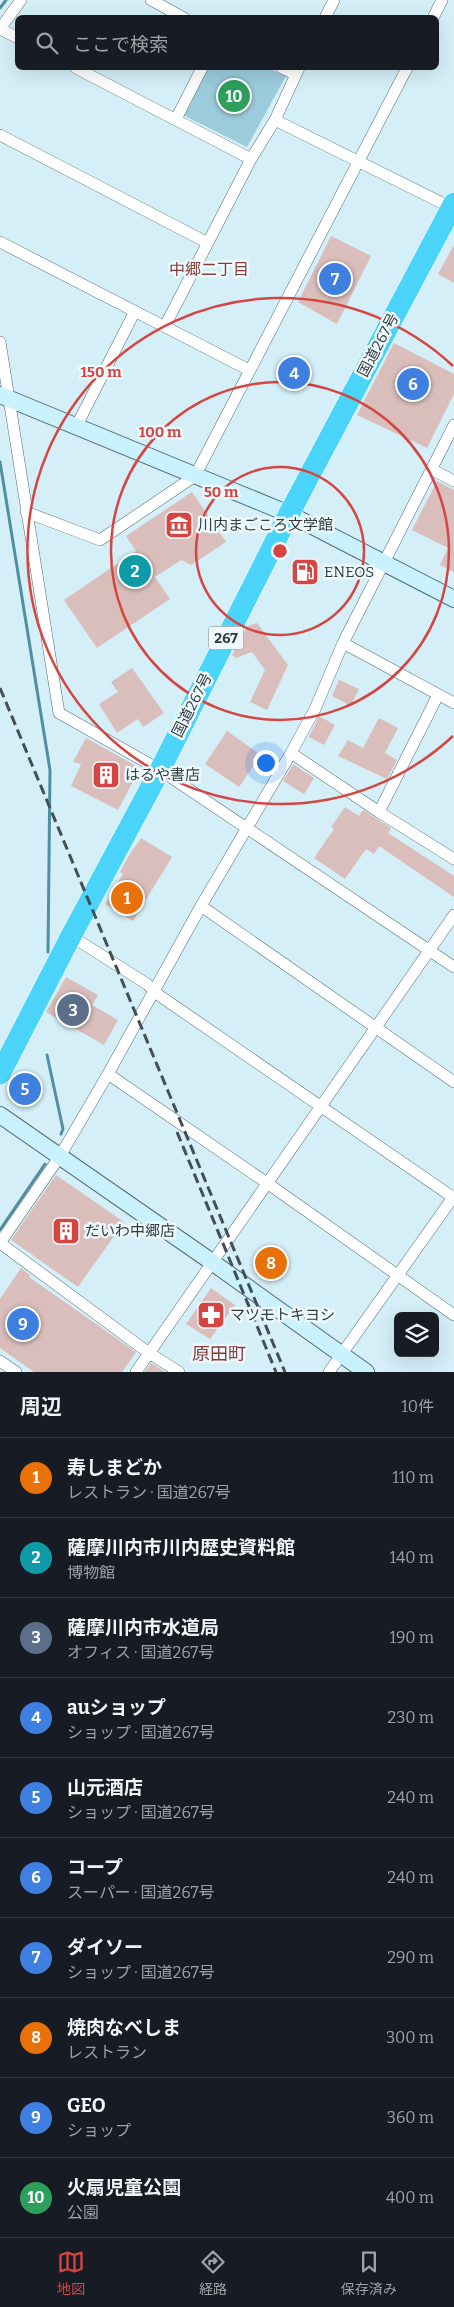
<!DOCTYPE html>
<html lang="ja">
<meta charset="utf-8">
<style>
:root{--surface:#171b24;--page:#20242c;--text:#f1f3f6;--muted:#9ea1a6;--line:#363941;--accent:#d54643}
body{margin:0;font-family:Bitter,"Noto Sans JP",serif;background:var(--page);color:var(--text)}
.controls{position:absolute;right:15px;bottom:15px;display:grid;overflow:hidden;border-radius:8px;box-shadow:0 5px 20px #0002}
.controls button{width:45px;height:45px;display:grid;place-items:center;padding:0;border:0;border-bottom:1px solid var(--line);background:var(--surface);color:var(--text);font:25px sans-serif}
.you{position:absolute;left:265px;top:762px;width:18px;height:18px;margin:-12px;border:4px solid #fff;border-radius:50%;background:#1a73e8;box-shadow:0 0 0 8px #1a73e833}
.badge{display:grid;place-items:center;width:32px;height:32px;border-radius:50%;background:var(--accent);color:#fff;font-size:16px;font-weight:700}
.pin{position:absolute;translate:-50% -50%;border:2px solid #fff;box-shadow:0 1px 5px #0006}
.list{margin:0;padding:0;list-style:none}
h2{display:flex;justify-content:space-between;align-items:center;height:65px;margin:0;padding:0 20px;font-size:21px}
h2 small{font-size:16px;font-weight:400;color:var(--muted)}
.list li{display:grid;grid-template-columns:32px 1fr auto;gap:15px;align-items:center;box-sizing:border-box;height:80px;padding:0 20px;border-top:1px solid var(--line)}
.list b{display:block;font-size:19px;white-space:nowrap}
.list p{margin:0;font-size:16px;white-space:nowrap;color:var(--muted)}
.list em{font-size:16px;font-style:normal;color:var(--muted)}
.icon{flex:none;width:28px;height:28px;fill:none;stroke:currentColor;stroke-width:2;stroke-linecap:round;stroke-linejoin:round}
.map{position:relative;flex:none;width:454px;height:1372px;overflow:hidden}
.search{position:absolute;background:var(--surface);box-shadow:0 5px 20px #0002;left:15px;right:15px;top:15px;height:55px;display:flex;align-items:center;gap:12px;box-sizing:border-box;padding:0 18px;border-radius:8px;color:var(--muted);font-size:19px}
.sheet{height:865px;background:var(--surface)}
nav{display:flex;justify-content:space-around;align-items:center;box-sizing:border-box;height:70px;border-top:1px solid var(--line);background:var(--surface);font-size:14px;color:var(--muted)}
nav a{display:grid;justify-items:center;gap:2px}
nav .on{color:var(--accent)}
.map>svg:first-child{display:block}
</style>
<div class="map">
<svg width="454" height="1372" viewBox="0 0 454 1372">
<rect width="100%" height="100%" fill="#d4eff8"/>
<path fill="#9cccdc" d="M207,68h61l18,8 -39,71 -64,-32z"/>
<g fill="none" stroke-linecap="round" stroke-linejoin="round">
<path stroke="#508fa2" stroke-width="3" d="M0,8l6,-8
M0,462l50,308 -2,182
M47,1055l16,74 -2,5
M0,1230l45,-66"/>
</g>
<path fill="#d9bebb" d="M331,236l40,20 -34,68 -39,-22z
M454,245v38l-16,-9z
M394,343l60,31v20l-27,54 -70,-33z
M293,355l15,8 -14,27 -14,-8z
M437,481l17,9v82l-14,-7 8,-17 -36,-18z
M192,492l34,50 -35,23 -10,-5 -26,17 15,22 -73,49 -33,-48 72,-49 -10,-15z
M257,623l31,42 -21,45 -17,-8 15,-32 -13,-18 -16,6 -4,-3 16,-29z
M132,668l32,45 -21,14 -5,-8 -21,14 -18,-29 19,-12 -7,-10z
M339,680l20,9 -8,17 -19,-10z
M319,716l16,9 -11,20 -15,-8z
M379,718l19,10 -13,25 12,7 -10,19 -49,-23 10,-16 15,8z
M227,731l34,24 -22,32 -34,-23z
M86,738l54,30 -22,42 -47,-24 10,-22 -8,-2z
M293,764l21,14 -10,16 -21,-13z
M345,807l14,9 4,-6 28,18 -3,5 66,43v21l-75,-51 -5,8 -8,-5 -21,30 -31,-21 20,-29 -3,-2z
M141,838l31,19 -39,64 -28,-17 18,-30 -3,-2 8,-15z
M66,977l32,18 -6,10 26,15 -14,25 -58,-33z
M22,1073l20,13 -13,20 -20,-14z
M56,1175l68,47 -46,65 -67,-47z
M269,1245l19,13 -18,23 -16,-13z
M21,1268l9,7 -1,2 107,75 -14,20h-88l-34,-24v-49z
M211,1288l24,17 -25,34 -24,-15z
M151,1363l14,9h-20z"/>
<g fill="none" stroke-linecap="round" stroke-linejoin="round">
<defs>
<path id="street" d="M151,0l33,18
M325,18l9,-18
M433,18l9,-18
M0,29l21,-29
M0,29l18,9
M76,68l175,91
M282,68l13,6
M176,119l26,-51
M275,120l179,89
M0,135l208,108
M0,242l249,128
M165,326l86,-167 24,-39 24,-52
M0,342l59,371 101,57 294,197
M76,427l59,-116
M431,469l23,12
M26,512l74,28 95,-64 212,-408
M343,643l111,60
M291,753l88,59 75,47
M379,812l59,-117
M201,906l253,176
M71,936l76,48 13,12 294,202
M108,1074l159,109 187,132
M0,1243l60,-87 48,-82 93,-168 90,-153 24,-44 28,-66 111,-218
M0,1243l149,110 30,19
M0,1361l16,11
M136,1372l318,-457
M329,1372l125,-176"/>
<path id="secondary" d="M0,395l289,119 165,85
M0,1115l212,147 154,110"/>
<path id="highway" d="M0,1074l71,-138 89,-166 129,-256 165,-311"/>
</defs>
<use href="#street" stroke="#556d75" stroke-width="12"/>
<use href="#secondary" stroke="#556d75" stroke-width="18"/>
<use href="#highway" stroke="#fff" stroke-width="22"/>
<use href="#street" stroke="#fff" stroke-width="11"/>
<use href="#secondary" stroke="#c9f2fe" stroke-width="16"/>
<use href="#highway" stroke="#4bd4fa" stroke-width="21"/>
<path stroke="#434f53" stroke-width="3" stroke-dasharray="10 5" stroke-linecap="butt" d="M0,688l285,684
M177,1132l99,240"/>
</g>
<g fill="none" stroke="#d54643" stroke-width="2.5">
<circle cx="280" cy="551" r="84"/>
<circle cx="280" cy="551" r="169"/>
<path d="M453 736A253 253 0 1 1 453 366"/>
</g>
<defs>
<symbol id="museum-square" viewBox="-11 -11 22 22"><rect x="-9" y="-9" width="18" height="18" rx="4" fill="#d54643" stroke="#eef9fd"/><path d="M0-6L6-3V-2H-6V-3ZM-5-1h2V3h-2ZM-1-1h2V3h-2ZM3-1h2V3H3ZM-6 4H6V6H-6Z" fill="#fff"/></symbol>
<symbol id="fuel-square" viewBox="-11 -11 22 22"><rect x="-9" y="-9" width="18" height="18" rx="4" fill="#d54643" stroke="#eef9fd"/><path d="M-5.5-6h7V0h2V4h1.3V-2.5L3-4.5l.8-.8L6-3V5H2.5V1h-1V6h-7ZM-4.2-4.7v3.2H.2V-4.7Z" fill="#fff"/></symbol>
<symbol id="building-square" viewBox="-11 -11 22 22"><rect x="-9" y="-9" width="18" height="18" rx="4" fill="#d54643" stroke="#eef9fd"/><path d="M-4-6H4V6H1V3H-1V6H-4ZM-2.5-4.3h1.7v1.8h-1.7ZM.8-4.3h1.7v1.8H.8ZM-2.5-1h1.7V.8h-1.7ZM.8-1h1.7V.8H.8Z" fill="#fff"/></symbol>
<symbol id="pharmacy-square" viewBox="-11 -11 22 22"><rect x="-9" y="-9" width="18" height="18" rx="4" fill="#d54643" stroke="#eef9fd"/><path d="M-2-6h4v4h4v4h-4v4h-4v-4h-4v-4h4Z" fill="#fff"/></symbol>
</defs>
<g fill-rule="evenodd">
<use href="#museum-square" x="163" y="509" width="32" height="32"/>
<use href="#fuel-square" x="289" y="556" width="32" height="32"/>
<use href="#building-square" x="90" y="759" width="32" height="32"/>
<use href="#building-square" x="50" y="1215" width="32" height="32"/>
<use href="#pharmacy-square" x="195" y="1299" width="32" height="32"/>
</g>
<g text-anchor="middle" stroke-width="5" stroke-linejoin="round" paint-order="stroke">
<rect fill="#eef9fd" stroke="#6a7578" stroke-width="1" x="208.5" y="626.5" width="35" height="23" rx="4"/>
<g font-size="14" font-weight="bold" fill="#313c3f">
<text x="226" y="643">267</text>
</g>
<g font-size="15" fill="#313c3f" stroke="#eef9fd">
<text transform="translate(378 345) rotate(-62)" y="5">国道267号</text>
<text transform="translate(192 705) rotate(-63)" y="5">国道267号</text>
</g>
<g font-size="15" fill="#313c3f" stroke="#eef9fd" text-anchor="start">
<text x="198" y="530">川内まごころ文学館</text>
<text x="324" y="577">ENEOS</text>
<text x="125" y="780">はるや書店</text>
<text x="85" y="1236">だいわ中郷店</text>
<text x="230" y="1320">マツモトキヨシ</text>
</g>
<g font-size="16" fill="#853d38" stroke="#eef9fd">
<text x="209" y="275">中郷二丁目</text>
</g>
<g font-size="18" fill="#853d38" stroke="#eef9fd">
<text x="219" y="1360">原田町</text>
</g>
</g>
<circle cx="280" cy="551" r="8" fill="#d54643" stroke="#eef9fd" stroke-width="2.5"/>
<g font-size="15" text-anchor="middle" font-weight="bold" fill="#d54643" stroke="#eef9fd" stroke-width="5" stroke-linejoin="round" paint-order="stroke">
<text x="101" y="377">150 m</text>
<text x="160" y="437">100 m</text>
<text x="221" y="497">50 m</text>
</g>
</svg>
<div class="controls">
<button><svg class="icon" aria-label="layers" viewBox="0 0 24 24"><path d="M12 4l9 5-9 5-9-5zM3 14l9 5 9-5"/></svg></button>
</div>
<div class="you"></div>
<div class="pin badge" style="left:127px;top:898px;background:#e8710a">1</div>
<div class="pin badge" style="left:135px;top:571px;background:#0f9aa8">2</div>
<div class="pin badge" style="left:73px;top:1010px;background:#5c6f8a">3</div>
<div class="pin badge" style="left:294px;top:373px;background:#3f7fe0">4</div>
<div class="pin badge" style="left:25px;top:1089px;background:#3f7fe0">5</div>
<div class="pin badge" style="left:413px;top:384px;background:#3f7fe0">6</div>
<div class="pin badge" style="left:335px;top:279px;background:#3f7fe0">7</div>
<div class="pin badge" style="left:271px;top:1263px;background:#e8710a">8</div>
<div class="pin badge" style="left:23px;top:1324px;background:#3f7fe0">9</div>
<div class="pin badge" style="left:234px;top:96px;background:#2e9e5b">10</div>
<div class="search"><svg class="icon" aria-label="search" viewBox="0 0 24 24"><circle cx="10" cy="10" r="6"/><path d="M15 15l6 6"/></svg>ここで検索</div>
</div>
<section class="sheet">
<h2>周辺<small>10件</small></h2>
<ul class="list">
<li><span class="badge" style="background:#e8710a">1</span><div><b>寿しまどか</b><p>レストラン · 国道267号</p></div><em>110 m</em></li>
<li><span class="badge" style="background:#0f9aa8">2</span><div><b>薩摩川内市川内歴史資料館</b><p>博物館</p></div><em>140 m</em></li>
<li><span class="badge" style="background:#5c6f8a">3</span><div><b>薩摩川内市水道局</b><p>オフィス · 国道267号</p></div><em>190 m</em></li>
<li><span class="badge" style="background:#3f7fe0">4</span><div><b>auショップ</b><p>ショップ · 国道267号</p></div><em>230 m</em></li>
<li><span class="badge" style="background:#3f7fe0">5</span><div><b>山元酒店</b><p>ショップ · 国道267号</p></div><em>240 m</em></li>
<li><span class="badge" style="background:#3f7fe0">6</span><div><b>コープ</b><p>スーパー · 国道267号</p></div><em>240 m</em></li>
<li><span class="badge" style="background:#3f7fe0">7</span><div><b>ダイソー</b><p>ショップ · 国道267号</p></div><em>290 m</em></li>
<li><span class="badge" style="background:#e8710a">8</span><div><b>焼肉なべしま</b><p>レストラン</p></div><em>300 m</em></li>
<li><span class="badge" style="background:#3f7fe0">9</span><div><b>GEO</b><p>ショップ</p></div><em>360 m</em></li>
<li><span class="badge" style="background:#2e9e5b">10</span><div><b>火扇児童公園</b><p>公園</p></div><em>400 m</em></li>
</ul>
</section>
<nav>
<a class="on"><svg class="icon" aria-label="map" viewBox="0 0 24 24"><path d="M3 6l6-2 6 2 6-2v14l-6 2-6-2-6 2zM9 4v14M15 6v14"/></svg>地図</a>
<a><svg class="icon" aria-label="directions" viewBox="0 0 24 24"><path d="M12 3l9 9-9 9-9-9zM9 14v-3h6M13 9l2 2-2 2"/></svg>経路</a>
<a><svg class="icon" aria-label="saved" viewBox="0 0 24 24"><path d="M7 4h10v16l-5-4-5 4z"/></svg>保存済み</a>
</nav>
